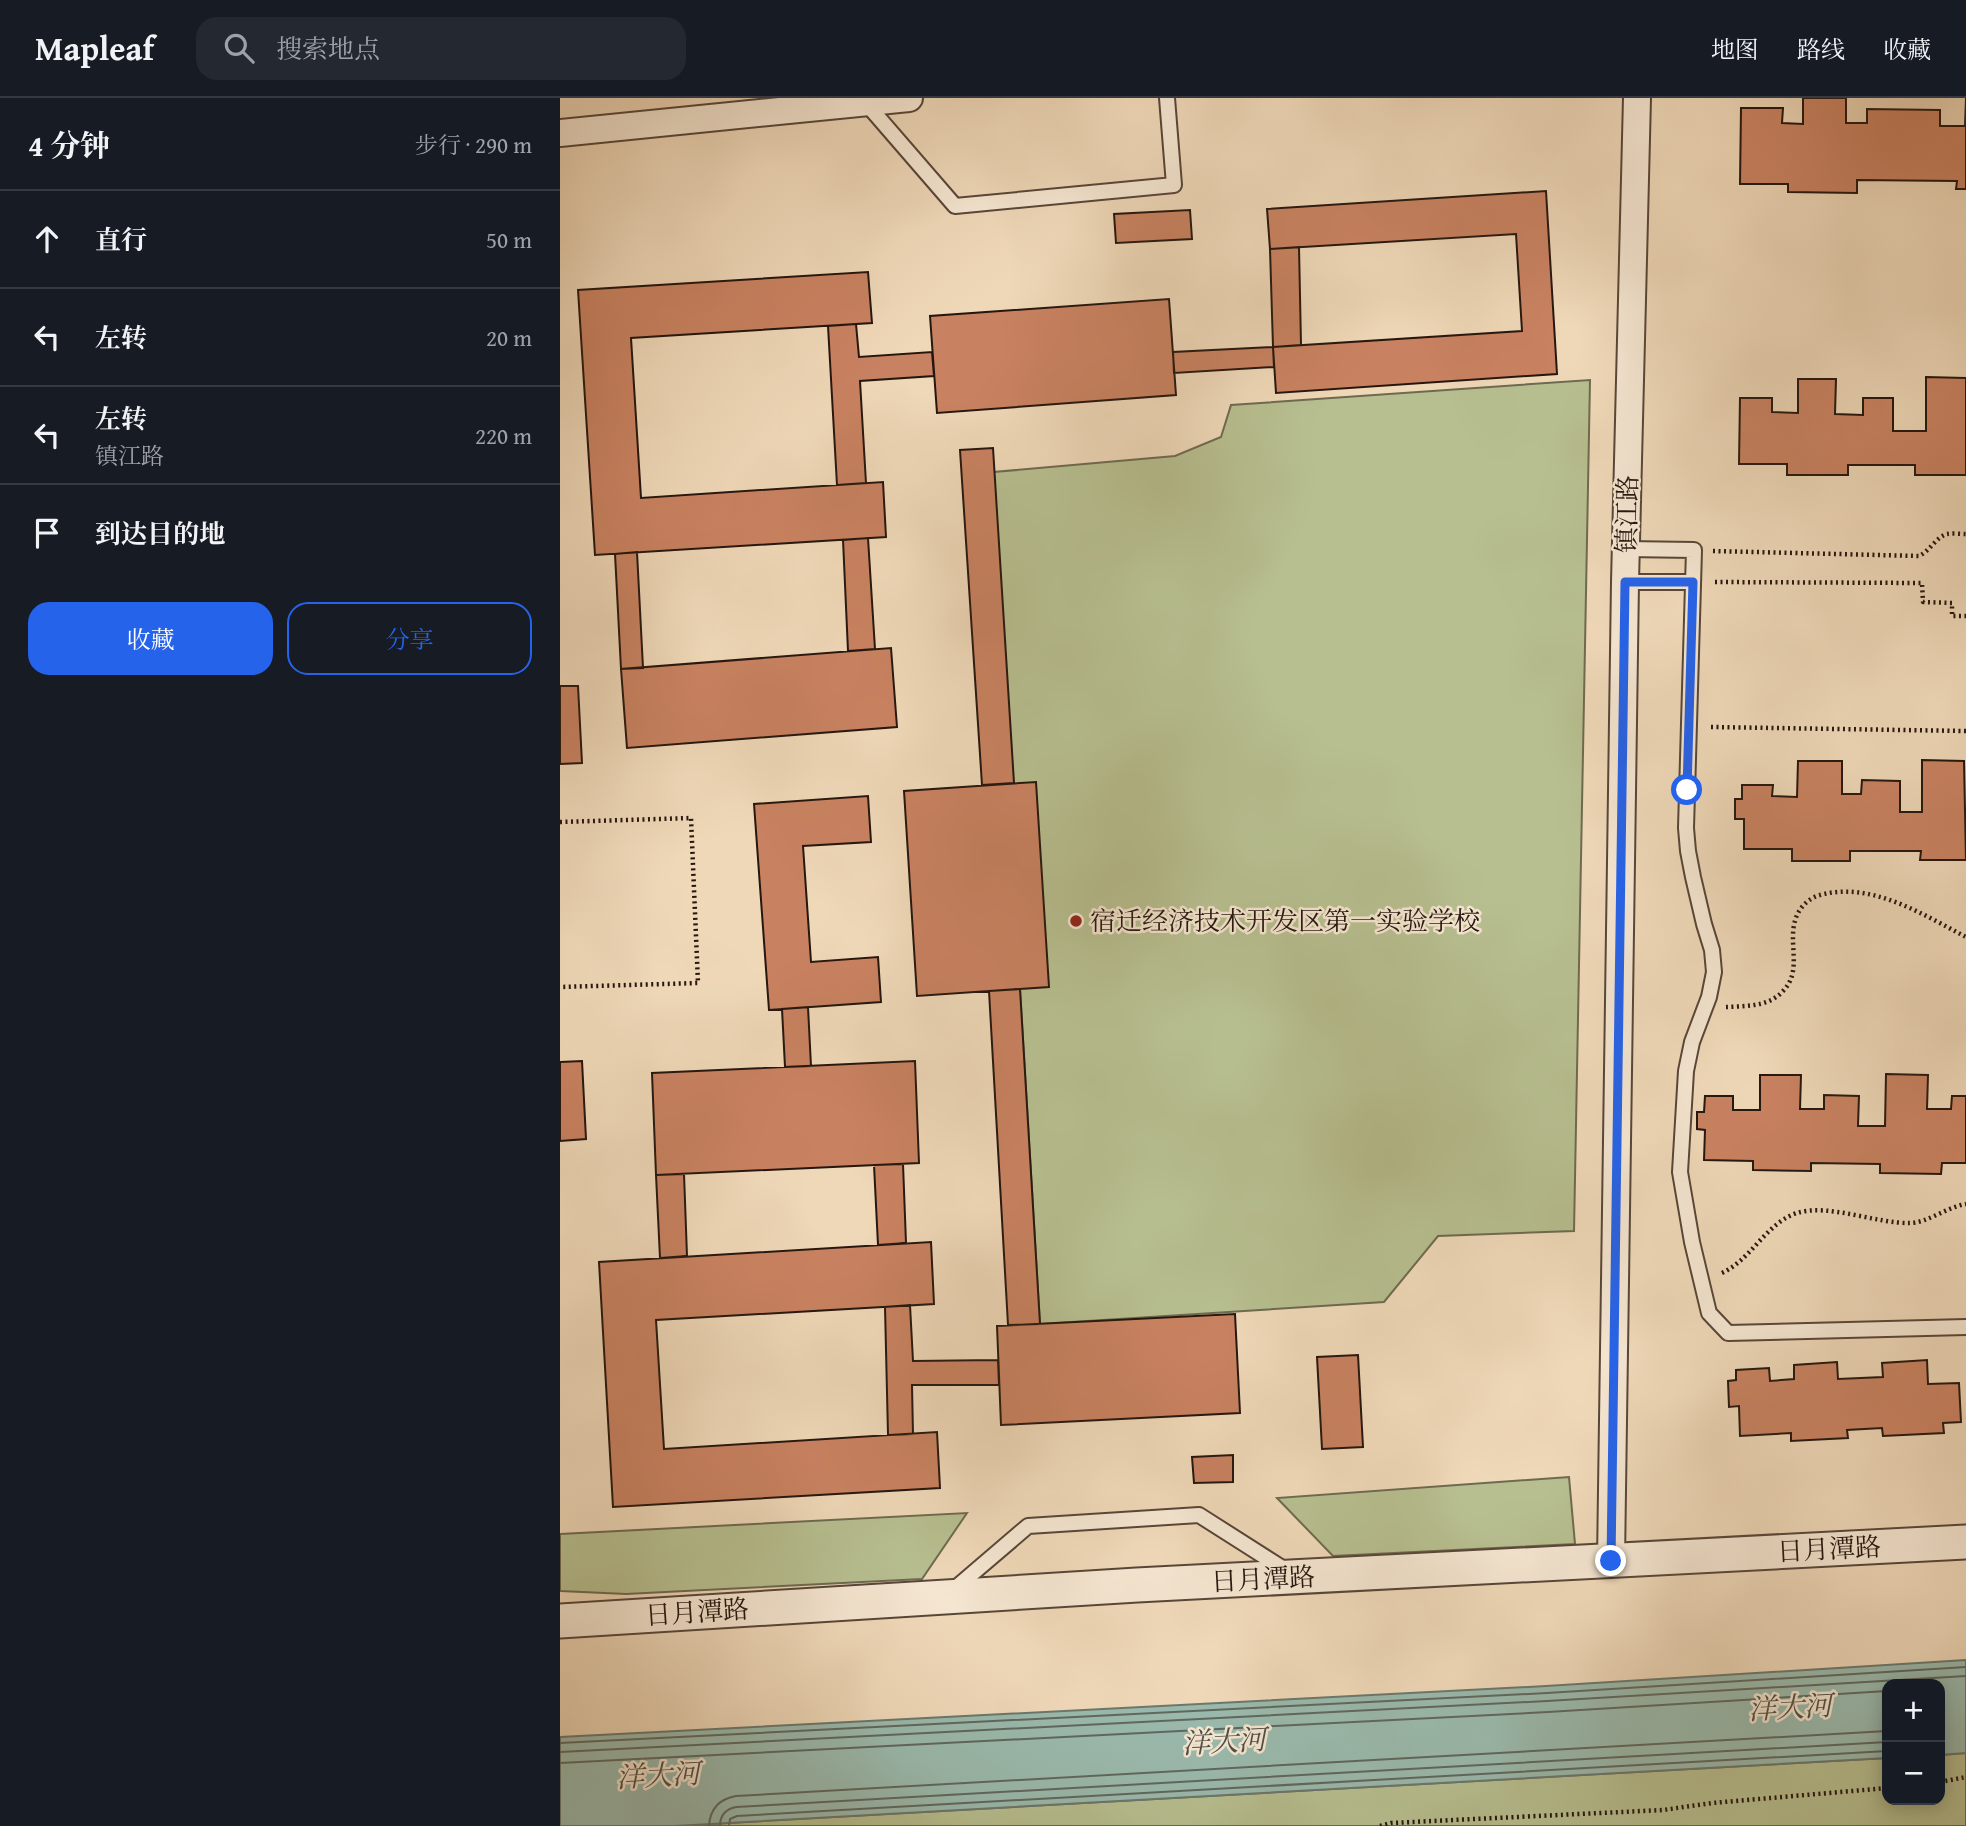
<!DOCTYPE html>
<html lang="zh">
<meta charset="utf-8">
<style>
:root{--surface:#171b24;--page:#242831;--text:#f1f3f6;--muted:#9ea1a6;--line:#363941;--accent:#2563eb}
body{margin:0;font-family:"Gentium Book Plus","Noto Serif SC",serif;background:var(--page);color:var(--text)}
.controls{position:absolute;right:21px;bottom:21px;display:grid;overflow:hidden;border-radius:14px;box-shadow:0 4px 18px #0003}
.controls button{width:63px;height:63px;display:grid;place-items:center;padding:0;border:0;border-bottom:2px solid var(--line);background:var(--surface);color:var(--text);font:35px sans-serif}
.stop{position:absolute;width:21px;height:21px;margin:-16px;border:5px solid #2563eb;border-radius:50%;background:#fff}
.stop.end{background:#2563eb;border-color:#fff;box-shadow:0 2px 7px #0008}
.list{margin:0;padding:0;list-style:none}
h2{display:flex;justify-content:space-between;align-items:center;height:91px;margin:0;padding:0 28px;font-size:30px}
h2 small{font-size:23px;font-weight:400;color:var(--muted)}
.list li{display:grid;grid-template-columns:46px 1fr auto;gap:21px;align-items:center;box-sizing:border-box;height:98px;padding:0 28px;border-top:2px solid var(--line)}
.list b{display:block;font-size:26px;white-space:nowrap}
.list p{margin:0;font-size:23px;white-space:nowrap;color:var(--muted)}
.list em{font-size:23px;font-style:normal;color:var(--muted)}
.actions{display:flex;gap:14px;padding:21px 28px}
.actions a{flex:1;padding:16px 0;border:2px solid var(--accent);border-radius:21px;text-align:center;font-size:24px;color:var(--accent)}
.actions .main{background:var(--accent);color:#fff}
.icon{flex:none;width:38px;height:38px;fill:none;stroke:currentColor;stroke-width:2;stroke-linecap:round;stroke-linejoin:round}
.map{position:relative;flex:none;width:1406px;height:1728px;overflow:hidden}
header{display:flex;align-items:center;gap:42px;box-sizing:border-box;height:98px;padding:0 35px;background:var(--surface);border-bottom:2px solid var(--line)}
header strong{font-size:33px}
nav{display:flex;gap:38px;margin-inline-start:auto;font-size:24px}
.search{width:490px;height:63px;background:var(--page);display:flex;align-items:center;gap:18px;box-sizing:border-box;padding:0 24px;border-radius:21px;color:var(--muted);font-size:26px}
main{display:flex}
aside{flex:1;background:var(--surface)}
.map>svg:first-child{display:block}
</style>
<header>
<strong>Mapleaf</strong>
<div class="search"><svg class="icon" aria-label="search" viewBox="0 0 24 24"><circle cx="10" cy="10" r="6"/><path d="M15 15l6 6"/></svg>搜索地点</div>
<nav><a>地图</a><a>路线</a><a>收藏</a></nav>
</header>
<main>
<aside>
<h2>4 分钟<small>步行 · 290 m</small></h2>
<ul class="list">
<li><svg class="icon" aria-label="ahead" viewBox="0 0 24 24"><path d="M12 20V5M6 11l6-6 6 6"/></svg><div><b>直行</b></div><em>50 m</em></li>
<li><svg class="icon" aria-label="left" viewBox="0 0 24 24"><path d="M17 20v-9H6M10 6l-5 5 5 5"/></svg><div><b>左转</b></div><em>20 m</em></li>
<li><svg class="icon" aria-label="left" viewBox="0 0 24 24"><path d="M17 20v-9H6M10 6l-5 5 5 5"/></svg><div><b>左转</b><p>镇江路</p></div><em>220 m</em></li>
<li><svg class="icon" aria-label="arrive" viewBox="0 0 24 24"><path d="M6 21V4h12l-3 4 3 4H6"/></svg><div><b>到达目的地</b></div></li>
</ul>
<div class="actions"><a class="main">收藏</a><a>分享</a></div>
</aside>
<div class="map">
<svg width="1406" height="1728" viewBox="0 0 1406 1728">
<rect width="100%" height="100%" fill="#efd8b8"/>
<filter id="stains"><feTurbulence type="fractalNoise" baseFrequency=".00286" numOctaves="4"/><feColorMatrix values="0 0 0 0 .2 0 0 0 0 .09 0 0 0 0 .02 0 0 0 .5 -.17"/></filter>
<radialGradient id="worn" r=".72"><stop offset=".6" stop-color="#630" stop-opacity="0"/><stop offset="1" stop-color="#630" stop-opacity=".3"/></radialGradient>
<path fill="#b7bf90" stroke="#6e6a50" stroke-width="2" d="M1030,282l-16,851 -136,5 -54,66 -344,22 -20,-335 -26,-517 181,-16 46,-19 10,-32z
M1009,1379l6,67 -242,12 -56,-58z
M407,1415l-45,66 -296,15 -66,-3v-57z
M1406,1655v73h-1291l1212,-68v42h53v-45z"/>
<path fill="#9abaad" stroke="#6b786e" stroke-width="2" d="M1406,1562v93l-26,2v-71h-53v74l-1212,68h-115v-89l986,-51z"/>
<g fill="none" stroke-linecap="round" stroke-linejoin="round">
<path stroke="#60685e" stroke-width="2" d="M0,1645l987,-50 419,-26
M0,1654l987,-51 419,-25
M0,1665l988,-51 339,-21
M149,1728c1,-17 10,-27 27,-30l1151,-65
M160,1728c0,-11 6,-17 16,-19l1151,-65
M169,1728l1,-7 7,-3 1150,-65"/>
</g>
<path fill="#c98261" stroke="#25160f" stroke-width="2" d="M1243,0h43v25h21v-14l73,1v16h25l1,-28v91h-10l1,-8 -100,-1v13l-69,-1v-8h-48l1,-76h42l-1,15 21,1z
M986,93l11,183 -281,19 -3,-46 249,-16 -6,-97 -246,15 -3,-40z
M630,112l2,29 -76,4 -2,-29z
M739,149l2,98 -28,2 -3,-98z
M308,174l4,51 -241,15 10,160 242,-16 3,55 -291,18 -17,-265z
M609,201l7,96 -239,18 -7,-97z
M296,226l3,33 73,-5 2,24 -74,5 6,102 -29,2 -9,-159z
M713,249l1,20 -100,6 -1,-21z
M1366,279l40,1v97h-51v-10h-67v10h-61v-11h-48l1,-66h32v14l26,1v-34h38l-1,35 28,1v-17h30v33h33z
M433,350l21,335 -32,2 -22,-335z
M308,440l7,111 -27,2 -5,-111z
M77,454l6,116 -22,1 -6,-115z
M331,550l6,79 -270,21 -6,-79z
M0,588h18l4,77 -22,1z
M1362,662l42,1 2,99h-46l1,-9h-71v10h-58v-12h-48v-30h-9v-20h7v-14h31l-1,11 25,1 1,-36h44v33h19l1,-14 38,1v31h22z
M476,684l13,205 -132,9 -13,-205z
M308,698l3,46 -68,4 8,116 67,-5 3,45 -112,8 -15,-206z
M460,891l20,335 -32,1 -19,-334z
M248,909l3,59 -26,1 -3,-58z
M22,963l4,78 -26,2v-79z
M355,963l4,102 -263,12 -4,-102z
M1326,976l42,1 -1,34h24l1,-13h14v67h-24l-1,11 -61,-1v-9l-69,-1v8l-58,-1v-9l-49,-1 1,-30 -8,-1v-17h7l1,-16h28v14h27v-35h41l-1,34h24v-14l35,1 -1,30h27z
M343,1066l3,79 -28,2 -4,-80z
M124,1076l3,82 -27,2 -4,-83z
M371,1144l3,62 -278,16 8,129 273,-17 3,56 -327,19 -14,-245z
M350,1207l3,56 85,-1 1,25h-87l1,49 -25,1 -3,-128z
M675,1216l5,99 -239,12 -4,-99z
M798,1257l5,92 -41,2 -5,-92z
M1367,1262l1,24 31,-1 2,39 -18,1 1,10 -61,3 -1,-8 -35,2 1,8 -57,3v-8l-51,3 -1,-30 -10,1 -1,-26 8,-1v-10l33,-2 1,13 24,-2v-14l43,-3 1,17 45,-2 -1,-14z
M673,1357v27l-39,1 -2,-26z"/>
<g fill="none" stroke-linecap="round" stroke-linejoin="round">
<defs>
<path id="service" d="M305,4l90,104 219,-21 -7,-87
M1066,451l68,1 -8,278 2,23 5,26 11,47 8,26 2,22 -5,25 -17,45 -6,29 -6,101 12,70 17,71 19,20 238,-6
M1065,484h68
M392,1493l76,-65 171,-11 88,56"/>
<path id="minor" d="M0,35l349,-35
M1051,1463l14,-979 12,-484"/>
<path id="tertiary" d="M0,1523l577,-36 829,-43"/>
</defs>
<use href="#service" stroke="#584639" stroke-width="18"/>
<use href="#minor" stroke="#584639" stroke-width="30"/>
<use href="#tertiary" stroke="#584639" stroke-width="37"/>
<path stroke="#25160f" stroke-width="4.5" stroke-dasharray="2 3.5" stroke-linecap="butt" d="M1153,453l206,5c11,-5 17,-19 28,-22 6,-1 14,0 19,0
M1155,484l207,1 1,19 29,1v13h14
M1151,629l255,4
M0,724l131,-4 7,165 -138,4
M1166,909c19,-1 42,0 56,-15 21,-20 6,-47 13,-71 3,-12 13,-23 25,-26 51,-14 102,19 146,42
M1162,1175c30,-14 44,-50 75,-60 31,-10 81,11 113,10 17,0 37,-16 56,-19
M1380,1684l26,-5
M820,1728l11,-3 272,-13 49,-7 175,-15"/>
<use href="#service" stroke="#f5e6d1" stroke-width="14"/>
<use href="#minor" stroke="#f5e6d1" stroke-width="26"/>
<use href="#tertiary" stroke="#f5e6d1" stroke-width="33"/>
</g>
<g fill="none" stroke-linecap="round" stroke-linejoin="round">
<path stroke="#2563eb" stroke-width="9" d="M1051,1463l14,-979h68l-6,208"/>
</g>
<circle fill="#8f2418" stroke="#f5e6d1" stroke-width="2.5" cx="516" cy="823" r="7"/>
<g text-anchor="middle" stroke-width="5" stroke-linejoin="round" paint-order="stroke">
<g font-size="26" fill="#25160f" stroke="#f5e6d1">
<text transform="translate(1067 416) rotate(-89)" y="9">镇江路</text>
<text transform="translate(1269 1451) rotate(-3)" y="9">日月潭路</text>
<text transform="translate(703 1481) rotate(-3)" y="9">日月潭路</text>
<text transform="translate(137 1514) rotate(-4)" y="9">日月潭路</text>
</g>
<g font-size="26" fill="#25160f" stroke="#f5e6d1" text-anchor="start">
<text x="530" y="832">宿迁经济技术开发区第一实验学校</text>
</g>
<g font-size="28" font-style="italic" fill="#4e4f46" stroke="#f5e6d1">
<text transform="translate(1230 1609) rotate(-3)" y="10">洋大河</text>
<text transform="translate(664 1643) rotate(-3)" y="10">洋大河</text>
<text transform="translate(98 1677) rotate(-3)" y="10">洋大河</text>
</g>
</g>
<rect width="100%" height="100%" filter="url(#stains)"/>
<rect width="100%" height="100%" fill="url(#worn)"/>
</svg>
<div class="controls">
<button>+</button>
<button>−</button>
</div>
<div class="stop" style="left:1127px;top:692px"></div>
<div class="stop end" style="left:1051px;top:1463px"></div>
</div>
</main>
